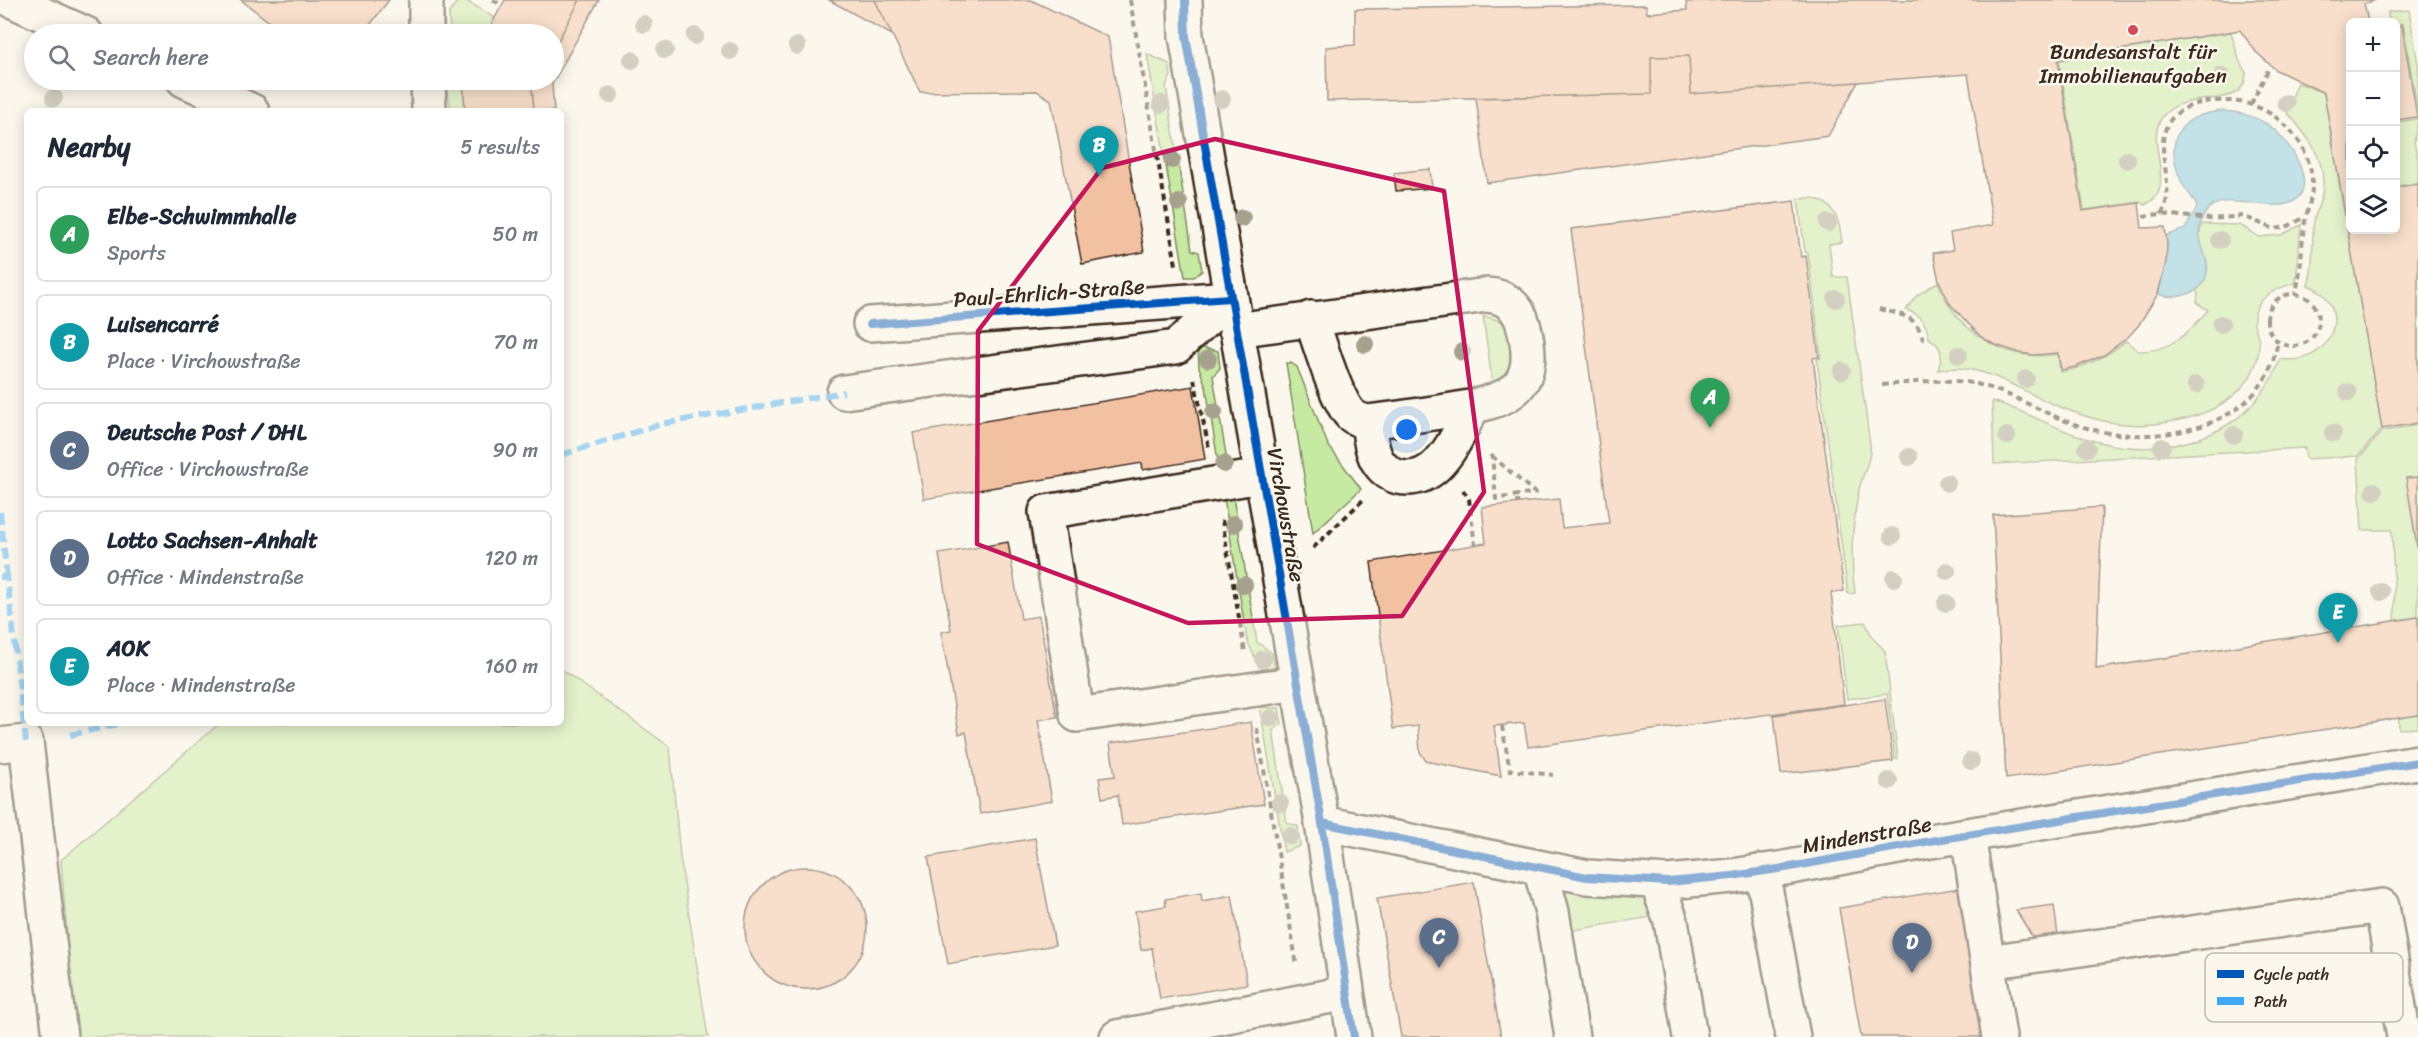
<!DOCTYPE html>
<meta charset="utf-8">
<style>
:root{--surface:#fff;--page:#f2f2f3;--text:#1f2937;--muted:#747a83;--line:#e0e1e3;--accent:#d1495b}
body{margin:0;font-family:Sriracha,sans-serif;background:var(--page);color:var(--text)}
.controls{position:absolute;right:18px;top:18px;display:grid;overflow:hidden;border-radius:9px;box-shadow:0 3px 15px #0003}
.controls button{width:54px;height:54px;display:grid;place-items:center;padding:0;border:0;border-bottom:2px solid var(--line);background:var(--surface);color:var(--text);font:30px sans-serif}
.you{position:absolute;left:1407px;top:430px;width:21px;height:21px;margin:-15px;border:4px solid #fff;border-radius:50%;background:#1a73e8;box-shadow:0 0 0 9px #1a73e833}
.badge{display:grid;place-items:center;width:39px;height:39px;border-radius:50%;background:var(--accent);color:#fff;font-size:20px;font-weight:700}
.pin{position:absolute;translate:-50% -50px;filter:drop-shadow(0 2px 3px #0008)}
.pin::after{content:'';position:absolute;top:32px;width:21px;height:18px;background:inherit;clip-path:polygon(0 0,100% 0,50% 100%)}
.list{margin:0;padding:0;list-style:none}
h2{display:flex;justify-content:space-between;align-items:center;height:78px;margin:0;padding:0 24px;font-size:26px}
h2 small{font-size:20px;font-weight:400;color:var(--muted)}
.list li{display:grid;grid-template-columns:39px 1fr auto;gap:18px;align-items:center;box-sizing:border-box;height:96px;margin:0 12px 12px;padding:0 12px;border:2px solid var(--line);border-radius:9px}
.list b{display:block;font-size:22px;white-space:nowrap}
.list p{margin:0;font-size:20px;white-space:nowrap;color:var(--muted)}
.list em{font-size:20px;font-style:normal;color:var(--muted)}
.icon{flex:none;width:33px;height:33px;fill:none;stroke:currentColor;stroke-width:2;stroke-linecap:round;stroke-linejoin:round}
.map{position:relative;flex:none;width:2418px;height:1037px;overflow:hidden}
.search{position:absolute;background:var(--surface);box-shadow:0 3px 15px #0003;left:24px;top:24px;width:540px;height:66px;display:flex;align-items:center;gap:15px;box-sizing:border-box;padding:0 21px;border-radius:33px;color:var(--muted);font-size:22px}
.panel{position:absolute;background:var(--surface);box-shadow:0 3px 15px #0003;left:24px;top:108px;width:540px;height:618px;border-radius:9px}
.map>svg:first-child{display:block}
</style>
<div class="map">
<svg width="2418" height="1037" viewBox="0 0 2418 1037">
<rect width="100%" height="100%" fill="#fbf7ec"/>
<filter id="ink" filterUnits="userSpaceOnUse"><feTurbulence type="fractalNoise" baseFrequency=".0167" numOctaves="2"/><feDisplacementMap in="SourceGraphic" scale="12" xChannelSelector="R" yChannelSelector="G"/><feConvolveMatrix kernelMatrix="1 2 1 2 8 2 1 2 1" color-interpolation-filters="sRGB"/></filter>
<g filter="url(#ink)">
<path fill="#c7eaa3" stroke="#818a60" stroke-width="1.5" d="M458,0h7l30,18 -9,16h-36l-1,-21z
M2409,10l9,55v47l-15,-88 -14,-2 -1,-10z
M2231,32l8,28 7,13c-2,41 -58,13 -83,43 -21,25 18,74 -19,89l-4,-3 -56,8 -25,-150z
M1147,54l22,10 2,12 -5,10 26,164 7,2 3,19 -8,6h-9z
M447,80h16l2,31h-16c4,-12 -6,-16 -2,-31z
M2298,83l26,10 58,336 -24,27 -52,3 -1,-11 -311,16 -2,-63c37,11 69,32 107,41 58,15 129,0 164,-51 7,-10 14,-20 17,-32 55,9 74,-57 28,-74 7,-21 3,-42 6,-64 2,-9 6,-18 8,-27 6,-34 -15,-59 -36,-83z
M2418,119l-4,23 4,19v22l-20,3 -2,-15v-49z
M1812,198c23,4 28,24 30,44l-13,2 4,33h14l23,167c2,15 -8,31 -11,46 -7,34 -9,69 -4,103l-7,1 -31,-235 4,-1 -13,-105 -3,-1 -7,-53z
M2202,224l38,1 19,12 22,-2 20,-10 -5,58c-20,5 -44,16 -42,40 1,8 6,15 5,22 -1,40 -36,64 -71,73 -53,14 -93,5 -142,-17 -34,-15 -69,-40 -108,-31 5,-15 5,-23 -9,-32 -2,-14 -9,-24 -23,-28l10,-14 22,-14c18,50 67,81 120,72l2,18c26,-4 46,-15 66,-31l12,10c32,1 51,-18 70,-41l-11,-7 1,-10 -2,-2c28,-31 -5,-39 6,-67z
M1483,316l18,5 13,16 3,25 -9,17 -15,9z
M1198,347l20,4 2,17 -7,8 44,266 15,11 4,19 -17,-5 -12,-27 -41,-253 -7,-20z
M1286,363h5l6,4 31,78 33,44 -48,44z
M2418,425v303l-19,1 -7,-199h-30l-4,-71 25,-28z
M1865,622l8,16 12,13 13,108h-3l-8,-65 -40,5 -9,-74z
M561,669l109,78 10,110 28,180h-633l-14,-177 159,-137h341z
M1260,707l19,1 3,16 -9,6 14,93 11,3 2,20 -16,6z
M1557,890l95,5 5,21 -94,16z"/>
<path fill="#7ec7df" stroke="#638892" stroke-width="1.5" d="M2224,111c15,1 30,5 43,13 18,11 54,60 27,77 -22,14 -72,-13 -88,11 -16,24 1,34 1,57 0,25 -30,32 -49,25l8,-32v-26l19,-7 12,-22c-3,-9 -11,-16 -15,-24 -19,-42 -4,-69 42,-72z"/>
<path fill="#f2c1a2" stroke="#3b2a1e" stroke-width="1.5" d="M241,0h148l-26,34h-78z
M505,0h75l-26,48v-14h-68z
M580,0h19l-47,84 2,27h-20l-2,-23 4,-8h18v-32z
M829,0h46l17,35z
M875,0h156l77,37 36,215 -62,12 -31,-164 -14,-9 -117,1z
M1719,0h657l-12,4 4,18h-18v208h46v-51l1,8 21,-3v239l-36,6 -58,-336 -48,-23 -20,-18 -16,-22 -182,30 25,151 56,-8 3,25 23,-1 2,17 -1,18 -8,32 -20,32 -10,11 -24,18 -28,12 -15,3 -3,-17 -24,2 -14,-2 -27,-9 -13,-8 -30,-32 -11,-23 -6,-28 20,-3 -3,-17 43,-8 -25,-151 -277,20 -2,-38 -38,1v37l-324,7 -1,-54 29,-2v-36l291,-4 1,8 40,-3 -1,-8z
M2402,25l15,92 -21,3v-94z
M1689,56l2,38 167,-12 -30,54 -341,47 -11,-85 175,-4v-37z
M463,80h73l-4,8 2,23h-69z
M1430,169l2,19 -36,3 -2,-18z
M1794,201l7,56 5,-1 13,101 -6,1 31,233 -13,2 13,111 -316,43 -4,-24 -30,3 7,50 -75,-15 -6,-9 -2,-26 -25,3 -22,-167 115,-19 -4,-36 77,-8 3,29 47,-5 -38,-294z
M1193,386l12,73 -62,11 -1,-7 -218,36 -11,-66z
M2418,477v76l-12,-75z
M2102,507l-6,162 322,-52v98l-412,64 -13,-264z
M1008,542l13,77 18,-3 18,101 -19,3 14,81 -72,13 -14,-82 -7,2 -18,-102 10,-2 -12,-76z
M1885,699l8,62 -112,13 -7,-59z
M1251,722l13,82 -142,21 -4,-30 -16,3 -3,-20 16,-2 -5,-33z
M1035,838l20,107 -107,19 -20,-107z
M745 928a61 61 0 1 1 122 0a61 61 0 1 1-122 0Z
M1474,882l27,155h-100l-24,-139z
M1959,888l25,149h-123l-22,-129z
M1201,893l1,8 30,-6 15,89 -87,15 -8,-51 -11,2 -6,-39 31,-5 -1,-7z
M2054,905l4,31 -25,2 -17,-28z"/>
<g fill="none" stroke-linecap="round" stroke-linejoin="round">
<defs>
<path id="minor" d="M11,0l75,34
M1185,0l1,36 136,787 32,214
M426,34v-34
M184,80l68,31
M428,80l1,31
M870,324l360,-26
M1236,330l251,-35c18,1 31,11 36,29 20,71 -21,78 -77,87 -26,4 -52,8 -78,11 -7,-1 -12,-3 -17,-7 -15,-15 -32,-74 -40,-97
M844,392l332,-45 54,-49
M1368,422c2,13 3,30 11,41 14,20 40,19 57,3 16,-15 26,-40 37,-59
M1261,476l-215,36 31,203 221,-32
M0,745l26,-3 34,295
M1322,823l265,54 81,5 64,-6 53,-8 151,-28 482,-78
M1968,835l31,202
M1540,868l12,44 20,125
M1762,871l31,166
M1657,882l14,39 19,116
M1988,962l394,-56 22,131
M1117,1037l230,-44"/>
</defs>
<use href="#minor" stroke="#3b2a1e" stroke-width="38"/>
<path stroke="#3b2a1e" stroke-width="4" stroke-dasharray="6 4.5" stroke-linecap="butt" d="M493,0l9,5
M1130,0l46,265
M2251,104l18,-36
M2161,214c19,-27 -13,-71 12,-97 13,-14 37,-17 55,-16 43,0 83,39 84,81 1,16 -6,30 -8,45 -3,23 -2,45 -9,68
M2143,216l18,-2 49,5 33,-3 31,13 12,-2 18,-9
M2267 320a26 26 0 1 1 52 0a26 26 0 1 1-52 0Z
M1879,309c26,7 39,6 45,35
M1194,379l15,69
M1882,385c31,-2 65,-8 95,-1 39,10 72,34 110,44 55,16 141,7 175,-45 9,-12 13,-28 16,-42
M1492,456l43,37 -17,2
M1490,458l2,-2 4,43 22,-4 -1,9
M1463,490l6,9 6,46
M1222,520l23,132
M1313,548l51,-49
M1502,726l8,44 43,5
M1257,728l40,238"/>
<use href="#minor" stroke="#fbf7ec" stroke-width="33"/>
<path stroke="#3fa9f5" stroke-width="6" stroke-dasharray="12 6" stroke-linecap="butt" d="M561,455l100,-31 183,-32
M0,512l7,65
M0,577h7l19,165
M70,735l52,-12"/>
<defs>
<path id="cycleway" d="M1185,0l1,36 136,787 32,214
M870,324l360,-26
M1322,823l265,54 81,5 64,-6 53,-8 151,-28 482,-78"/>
</defs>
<use href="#cycleway" stroke="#fbf7ec" stroke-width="11"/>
<use href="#cycleway" stroke="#0057b8" stroke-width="8"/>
</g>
<g fill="#a5a18d">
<circle cx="644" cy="24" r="9"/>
<circle cx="695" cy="36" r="9"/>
<circle cx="797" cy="46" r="9"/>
<circle cx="665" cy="50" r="9"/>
<circle cx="730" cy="51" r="9"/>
<circle cx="632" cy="60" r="9"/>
<circle cx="2222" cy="76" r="9"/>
<circle cx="610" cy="95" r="9"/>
<circle cx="54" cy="98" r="9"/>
<circle cx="1222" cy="99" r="9"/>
<circle cx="2286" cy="103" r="9"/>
<circle cx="1161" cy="104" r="9"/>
<circle cx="1172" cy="160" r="9"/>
<circle cx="2127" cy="160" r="9"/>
<circle cx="1179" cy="203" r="9"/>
<circle cx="1242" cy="218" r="9"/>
<circle cx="1828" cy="223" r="9"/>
<circle cx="2220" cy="240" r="9"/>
<circle cx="1836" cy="299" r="9"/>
<circle cx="2221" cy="324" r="9"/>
<circle cx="1365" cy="344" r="9"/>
<circle cx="1462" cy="352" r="9"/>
<circle cx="1959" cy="355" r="9"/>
<circle cx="1208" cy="359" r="9"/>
<circle cx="1842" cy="371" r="9"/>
<circle cx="2026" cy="379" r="9"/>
<circle cx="2196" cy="385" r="9"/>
<circle cx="2348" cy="392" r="9"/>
<circle cx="1214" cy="412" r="9"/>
<circle cx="2333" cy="433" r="9"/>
<circle cx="2234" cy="435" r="9"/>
<circle cx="2007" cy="436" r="9"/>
<circle cx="2162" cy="447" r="9"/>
<circle cx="2087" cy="448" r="9"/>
<circle cx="1909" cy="457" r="9"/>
<circle cx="1224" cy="464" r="9"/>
<circle cx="1947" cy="483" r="9"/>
<circle cx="2374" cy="491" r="9"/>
<circle cx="1234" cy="524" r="9"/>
<circle cx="1892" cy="536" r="9"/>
<circle cx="1947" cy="571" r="9"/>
<circle cx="1894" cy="578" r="9"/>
<circle cx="1244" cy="585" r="9"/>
<circle cx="2381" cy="592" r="9"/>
<circle cx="1946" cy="603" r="9"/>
<circle cx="1263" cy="659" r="9"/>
<circle cx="1271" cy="718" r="9"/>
<circle cx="1971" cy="761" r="9"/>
<circle cx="1889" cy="781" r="9"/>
<circle cx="1280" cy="803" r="9"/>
<circle cx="1290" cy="836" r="9"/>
</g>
</g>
<path d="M0 0H2418V1037H0ZM1215,139l229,52 40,301 -82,124 -214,7 -211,-79 1,-213 124,-163z" fill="#fbf7ec" fill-opacity=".55" fill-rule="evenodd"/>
<path fill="none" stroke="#c2185b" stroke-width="4.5" stroke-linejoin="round" d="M1215,139l229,52 40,301 -82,124 -214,7 -211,-79 1,-213 124,-163z"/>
<circle fill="#d1495b" stroke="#fbf7ec" stroke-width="2" cx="2133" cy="30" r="6"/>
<g text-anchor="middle" stroke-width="5" stroke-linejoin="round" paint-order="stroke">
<g font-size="21" fill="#3b2a1e" stroke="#fbf7ec">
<text x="2133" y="59">Bundesanstalt für<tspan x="2133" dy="24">Immobilienaufgaben</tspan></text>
</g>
<g font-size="21" fill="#3b2a1e" stroke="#fbf7ec">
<text transform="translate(1049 293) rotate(-4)" y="7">Paul-Ehrlich-Straße</text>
<text transform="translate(1286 515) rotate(80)" y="7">Virchowstraße</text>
<text transform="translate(1867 835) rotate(-10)" y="7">Mindenstraße</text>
</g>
</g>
<rect x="2205" y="953" width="198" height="69" rx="9" fill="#fbf7ec" stroke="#c1baae" stroke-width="1.5"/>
<rect x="2217" y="970" width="27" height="8" fill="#0057b8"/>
<rect x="2217" y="997" width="27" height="8" fill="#3fa9f5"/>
<g font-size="16" fill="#3b2a1e">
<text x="2254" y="980">Cycle path</text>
<text x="2254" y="1007">Path</text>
</g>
</svg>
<div class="controls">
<button>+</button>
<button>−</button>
<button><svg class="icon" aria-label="locate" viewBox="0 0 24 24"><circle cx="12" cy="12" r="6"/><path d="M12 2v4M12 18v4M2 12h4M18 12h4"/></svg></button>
<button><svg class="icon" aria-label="layers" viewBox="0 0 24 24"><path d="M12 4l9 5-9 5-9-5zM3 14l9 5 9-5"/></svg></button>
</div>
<div class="you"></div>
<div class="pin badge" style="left:1710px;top:428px;background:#2e9e5b">A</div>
<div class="pin badge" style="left:1099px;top:176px;background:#0f9aa8">B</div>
<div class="pin badge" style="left:1439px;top:968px;background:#5c6f8a">C</div>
<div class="pin badge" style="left:1912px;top:973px;background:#5c6f8a">D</div>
<div class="pin badge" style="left:2338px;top:643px;background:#0f9aa8">E</div>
<div class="search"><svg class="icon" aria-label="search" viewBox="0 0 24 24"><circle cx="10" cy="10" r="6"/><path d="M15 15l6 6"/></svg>Search here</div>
<section class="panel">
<h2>Nearby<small>5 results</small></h2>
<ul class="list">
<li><span class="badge" style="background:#2e9e5b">A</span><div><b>Elbe-Schwimmhalle</b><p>Sports</p></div><em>50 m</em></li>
<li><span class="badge" style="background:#0f9aa8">B</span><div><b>Luisencarré</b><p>Place · Virchowstraße</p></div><em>70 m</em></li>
<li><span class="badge" style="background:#5c6f8a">C</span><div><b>Deutsche Post / DHL</b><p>Office · Virchowstraße</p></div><em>90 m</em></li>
<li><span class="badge" style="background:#5c6f8a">D</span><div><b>Lotto Sachsen-Anhalt</b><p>Office · Mindenstraße</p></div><em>120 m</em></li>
<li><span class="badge" style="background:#0f9aa8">E</span><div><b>AOK</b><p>Place · Mindenstraße</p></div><em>160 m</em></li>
</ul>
</section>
</div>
